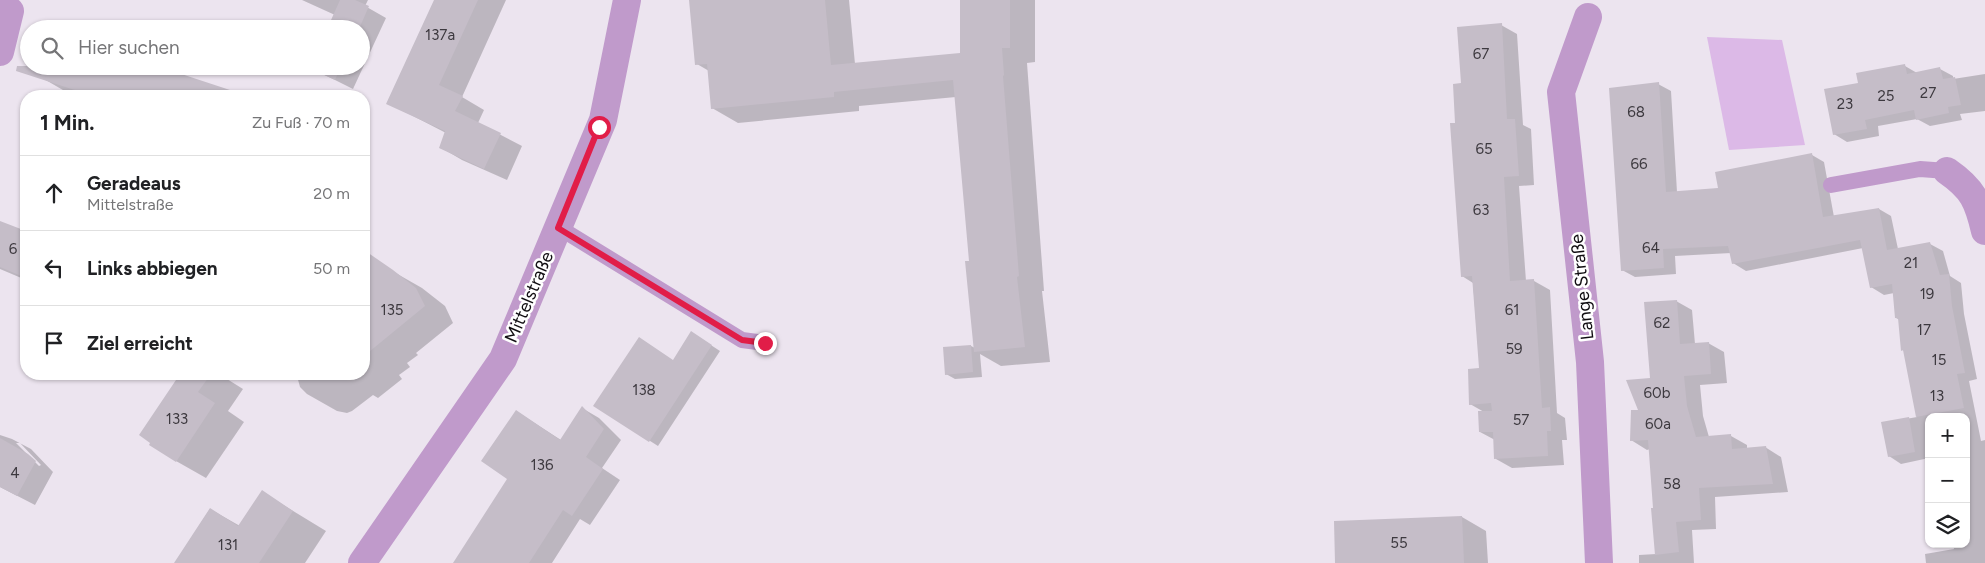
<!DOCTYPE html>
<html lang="de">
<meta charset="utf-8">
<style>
:root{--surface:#fff;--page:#f6f6f6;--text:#202124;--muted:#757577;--line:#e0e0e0}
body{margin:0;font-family:Figtree,sans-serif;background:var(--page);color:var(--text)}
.controls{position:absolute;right:15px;bottom:15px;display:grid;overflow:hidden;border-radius:10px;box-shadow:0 1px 4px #0004}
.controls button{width:45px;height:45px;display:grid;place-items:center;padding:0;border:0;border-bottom:1px solid var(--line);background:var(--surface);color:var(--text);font:25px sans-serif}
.stop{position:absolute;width:15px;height:15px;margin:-11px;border:4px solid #e11d48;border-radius:50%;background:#fff}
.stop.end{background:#e11d48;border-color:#fff;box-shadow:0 1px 5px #0008}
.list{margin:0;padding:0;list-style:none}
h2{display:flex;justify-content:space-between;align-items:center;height:65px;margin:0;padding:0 20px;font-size:21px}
h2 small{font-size:16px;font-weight:400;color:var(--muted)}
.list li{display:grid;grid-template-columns:32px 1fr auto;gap:15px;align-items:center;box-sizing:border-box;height:75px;padding:0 20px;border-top:1px solid var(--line)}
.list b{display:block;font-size:19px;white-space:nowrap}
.list p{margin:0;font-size:16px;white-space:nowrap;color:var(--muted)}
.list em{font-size:16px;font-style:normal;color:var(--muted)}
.icon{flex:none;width:28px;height:28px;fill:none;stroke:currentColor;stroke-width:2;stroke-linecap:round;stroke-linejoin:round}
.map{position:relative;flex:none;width:1985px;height:563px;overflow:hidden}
.search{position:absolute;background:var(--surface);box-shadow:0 1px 4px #0004;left:20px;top:20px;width:350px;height:55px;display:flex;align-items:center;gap:12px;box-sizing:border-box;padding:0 18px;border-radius:28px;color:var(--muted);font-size:19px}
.panel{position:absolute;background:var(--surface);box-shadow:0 1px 4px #0004;left:20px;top:90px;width:350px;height:290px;border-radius:20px}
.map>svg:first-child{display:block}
</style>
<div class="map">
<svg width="1985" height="563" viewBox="0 0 1985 563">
<rect width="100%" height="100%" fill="#ece4ef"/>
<path fill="#dcb9e7" d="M1707,37l75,3 23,105 -76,5z"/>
<path fill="#0003" fill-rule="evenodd" d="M302,0h66l-3,6 21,12 -33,71 -42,-21 1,-2h49v-37h-32l6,-14z
M435,0h71l-44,97 22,13 -6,13 44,23 -15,34 -45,-20 -22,-13 6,-14 -58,-30z
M690,0h159l6,64 107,-10 -2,-54h75v62l-8,1 17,228h-2l8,71 -49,4 -21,-12 2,23 -27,2 -9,-5 25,-28 4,2 -4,-86 -15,-165 -97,9v5l-121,12 -26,-15 -3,-37 -12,-7z
M1501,25l16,9 6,91 8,4 3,56 -15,1 7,95h8l16,9 7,123 8,5 2,22h-5l2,25 -52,3 -16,-9 -1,-19 -15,-8 4,-20 -14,-8 10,-34 -7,-87 -11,-7 -5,-152 5,-40z
M152,66l93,30h-168l-9,-3 -24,-14z
M1905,66l12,7 23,-4 13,7v3l32,-5v37l-25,3 2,6 -32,6 -13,-7 -39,7 1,10 -32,6 -13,-8 26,-50z
M1658,84l13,7 6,101 42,-3 93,-34 12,7 10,55 45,-8 12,7 7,33 32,-5 13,7 7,25 11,7 3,31 13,65 -8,2 12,60 4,-1v123h-59l-1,-9 29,-5 -1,-5h13v-127h-37v41l-28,6 -12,-8 -6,-33 34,-6 -12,-66 -3,-1 -2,-30 -4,-2 -2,-25 -10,2 -13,-8 -8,-39 -117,23 -13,-8 -2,-10 -56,3 1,18 -41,3 -13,-7z
M0,222l26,11v47l-26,-11z
M364,255l58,33 23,18 8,17 -37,30 2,2 -11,8 3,4 -11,8 3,4 -24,19 -5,-3 -21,16 -5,2 -10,-2 -30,-17 -7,-7 -3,-11 -9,-2h76z
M1676,301l16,9 3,34 13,-1 16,9 3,31 -27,2 3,31 6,21 22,-1 16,9v4l18,-2 16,10 7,35 -73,5 1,32 -24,1 2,33h-55v-8l17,-1 -1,-45 -5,-60 -3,1 -16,-10z
M700,338l20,13 -62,95 -63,-40 78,-45z
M181,374h38l24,15 -15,22 16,11 -38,56 -30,-17 -35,-26z
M582,408l17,10 22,22 -19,28 18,12 -30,45 -10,-6 -28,44h-98l55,-84 7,-68 45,29z
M0,435l12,4 19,10 22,23 -18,33 -35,-18zM16,443h4l21,22 -2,1z
M262,492l64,39 -21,32h-130l35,-54 30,17z
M1462,517l24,14 2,32h-151z"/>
<path fill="#c5bdc8" d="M340,0h15l14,6 -10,23h-32z
M434,0h44l-39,85 24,11 -8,15 46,22 -17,36 -45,-21 6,-17 -59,-27z
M689,0h136l6,65 129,-12v-53h50v48h-8l2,27 -1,1 16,200 -2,1 8,70 -51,5 -9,-91h4l-16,-181 -119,12v5l-123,12 -4,-45 -12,1z
M1502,23l5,96h8l4,57 -15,1 6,104 24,-2 8,129 8,-1 1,24h-4l1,25 -54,3 -1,-27h-14l-1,-21h14l-1,-8 -22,2 -1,-36 11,-1 -7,-92 -11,1 -11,-154h5l-2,-39 8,-1 -4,-56z
M1905,64l2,10 33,-7 3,12 12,-2 6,28 -13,2 1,6 -33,7 -2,-10 -49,10 2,9 -34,6 -9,-46 34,-6 -2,-10z
M17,66h140l76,25 -1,5h-139l-77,-25z
M310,66h31l-6,14 -26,-12z
M1659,82l7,110 52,-4 -3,-16 97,-19 11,64 56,-9 8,42 43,-8 10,33 9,-1 3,32 13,67 -8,1 7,34 -48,9 -13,-67 -2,1 -3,-33h-3l-3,-34 -22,4 -10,-48 -128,24 -4,-18 -65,3 1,19 -43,3 -12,-183z
M0,221l26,10v47l-26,-11z
M364,250l29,20 23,18 9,18 -61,50z
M1677,300l3,44 29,-2 2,32 -27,2 3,30 9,31 35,-3 1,15 34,-3 7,38 -74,4 2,32 -25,2 3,30 -24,3 -4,-47h2l-5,-68 -18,1 1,-31h7l-12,-30 24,-2 -6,-76z
M691,331l21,14 -63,97 -56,-36 46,-69 34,23z
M971,345l2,27 -28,3 -2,-28z
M180,374h31l-13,18 17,11 -39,59 -27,-17 1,-2 -11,-8z
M582,406l22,23 -18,28 17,12 -31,47 -9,-6 -34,53h-76l54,-84 -26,-18 35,-51 44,30z
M1909,417l6,35 -27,5 -7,-35z
M0,438l28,16 8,7 -19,35 -17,-9z
M262,490l31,21 -34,52h-85l36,-55 28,18z
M1462,516l2,47h-129l-1,-42z"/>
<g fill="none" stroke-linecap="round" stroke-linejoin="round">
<path stroke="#c09acb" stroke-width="16" d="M1831,185l89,-16 27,2
M558,227l184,113 23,3"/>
<path stroke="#c09acb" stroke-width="28" d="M0,6l10,5 -10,41
M1588,17l-27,75 29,270 9,201
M1947,171c26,18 31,30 38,60
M362,563l141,-204 100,-239 24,-120"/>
</g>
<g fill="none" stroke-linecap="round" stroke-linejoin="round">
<path stroke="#e11d48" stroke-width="6" d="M599,127l-41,101 184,112 23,3"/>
</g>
<g text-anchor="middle" stroke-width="5" stroke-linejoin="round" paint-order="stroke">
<g font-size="15" fill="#3d393f">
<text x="440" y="40">137a</text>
<text x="1481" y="59">67</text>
<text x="1928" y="98">27</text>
<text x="1886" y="101">25</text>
<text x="1845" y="109">23</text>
<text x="1636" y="117">68</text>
<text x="1484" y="154">65</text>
<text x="1639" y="169">66</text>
<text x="1481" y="215">63</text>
<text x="1651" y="253">64</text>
<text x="13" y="254">6</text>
<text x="1911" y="268">21</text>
<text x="1927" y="299">19</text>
<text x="392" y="315">135</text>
<text x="1512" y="315">61</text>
<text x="1662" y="328">62</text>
<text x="1924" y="335">17</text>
<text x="1514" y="354">59</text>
<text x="1939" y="365">15</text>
<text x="644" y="395">138</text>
<text x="1657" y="398">60b</text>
<text x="1937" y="401">13</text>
<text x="177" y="424">133</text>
<text x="1521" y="425">57</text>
<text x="1658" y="429">60a</text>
<text x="542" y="470">136</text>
<text x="15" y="478">4</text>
<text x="1672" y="489">58</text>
<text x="1399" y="548">55</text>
<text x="228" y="550">131</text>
</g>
<g font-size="18" fill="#100d11" stroke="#fff">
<text transform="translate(1582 287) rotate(-96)" y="6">Lange Straße</text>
<text transform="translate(529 297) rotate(-67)" y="6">Mittelstraße</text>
</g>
</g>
</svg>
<div class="controls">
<button>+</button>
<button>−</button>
<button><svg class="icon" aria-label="layers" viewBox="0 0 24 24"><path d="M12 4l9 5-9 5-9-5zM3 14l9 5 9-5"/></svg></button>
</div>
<div class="stop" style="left:599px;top:127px"></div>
<div class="stop end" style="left:765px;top:343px"></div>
<div class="search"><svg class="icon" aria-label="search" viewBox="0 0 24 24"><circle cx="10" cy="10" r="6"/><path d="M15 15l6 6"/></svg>Hier suchen</div>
<section class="panel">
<h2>1 Min.<small>Zu Fuß · 70 m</small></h2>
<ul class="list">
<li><svg class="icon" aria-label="ahead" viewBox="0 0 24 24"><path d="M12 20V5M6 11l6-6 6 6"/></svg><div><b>Geradeaus</b><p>Mittelstraße</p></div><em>20 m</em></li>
<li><svg class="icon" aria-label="left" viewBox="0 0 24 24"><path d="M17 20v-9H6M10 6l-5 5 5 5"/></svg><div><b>Links abbiegen</b></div><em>50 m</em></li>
<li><svg class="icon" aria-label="arrive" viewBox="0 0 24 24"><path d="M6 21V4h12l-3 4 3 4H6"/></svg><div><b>Ziel erreicht</b></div></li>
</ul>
</section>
</div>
